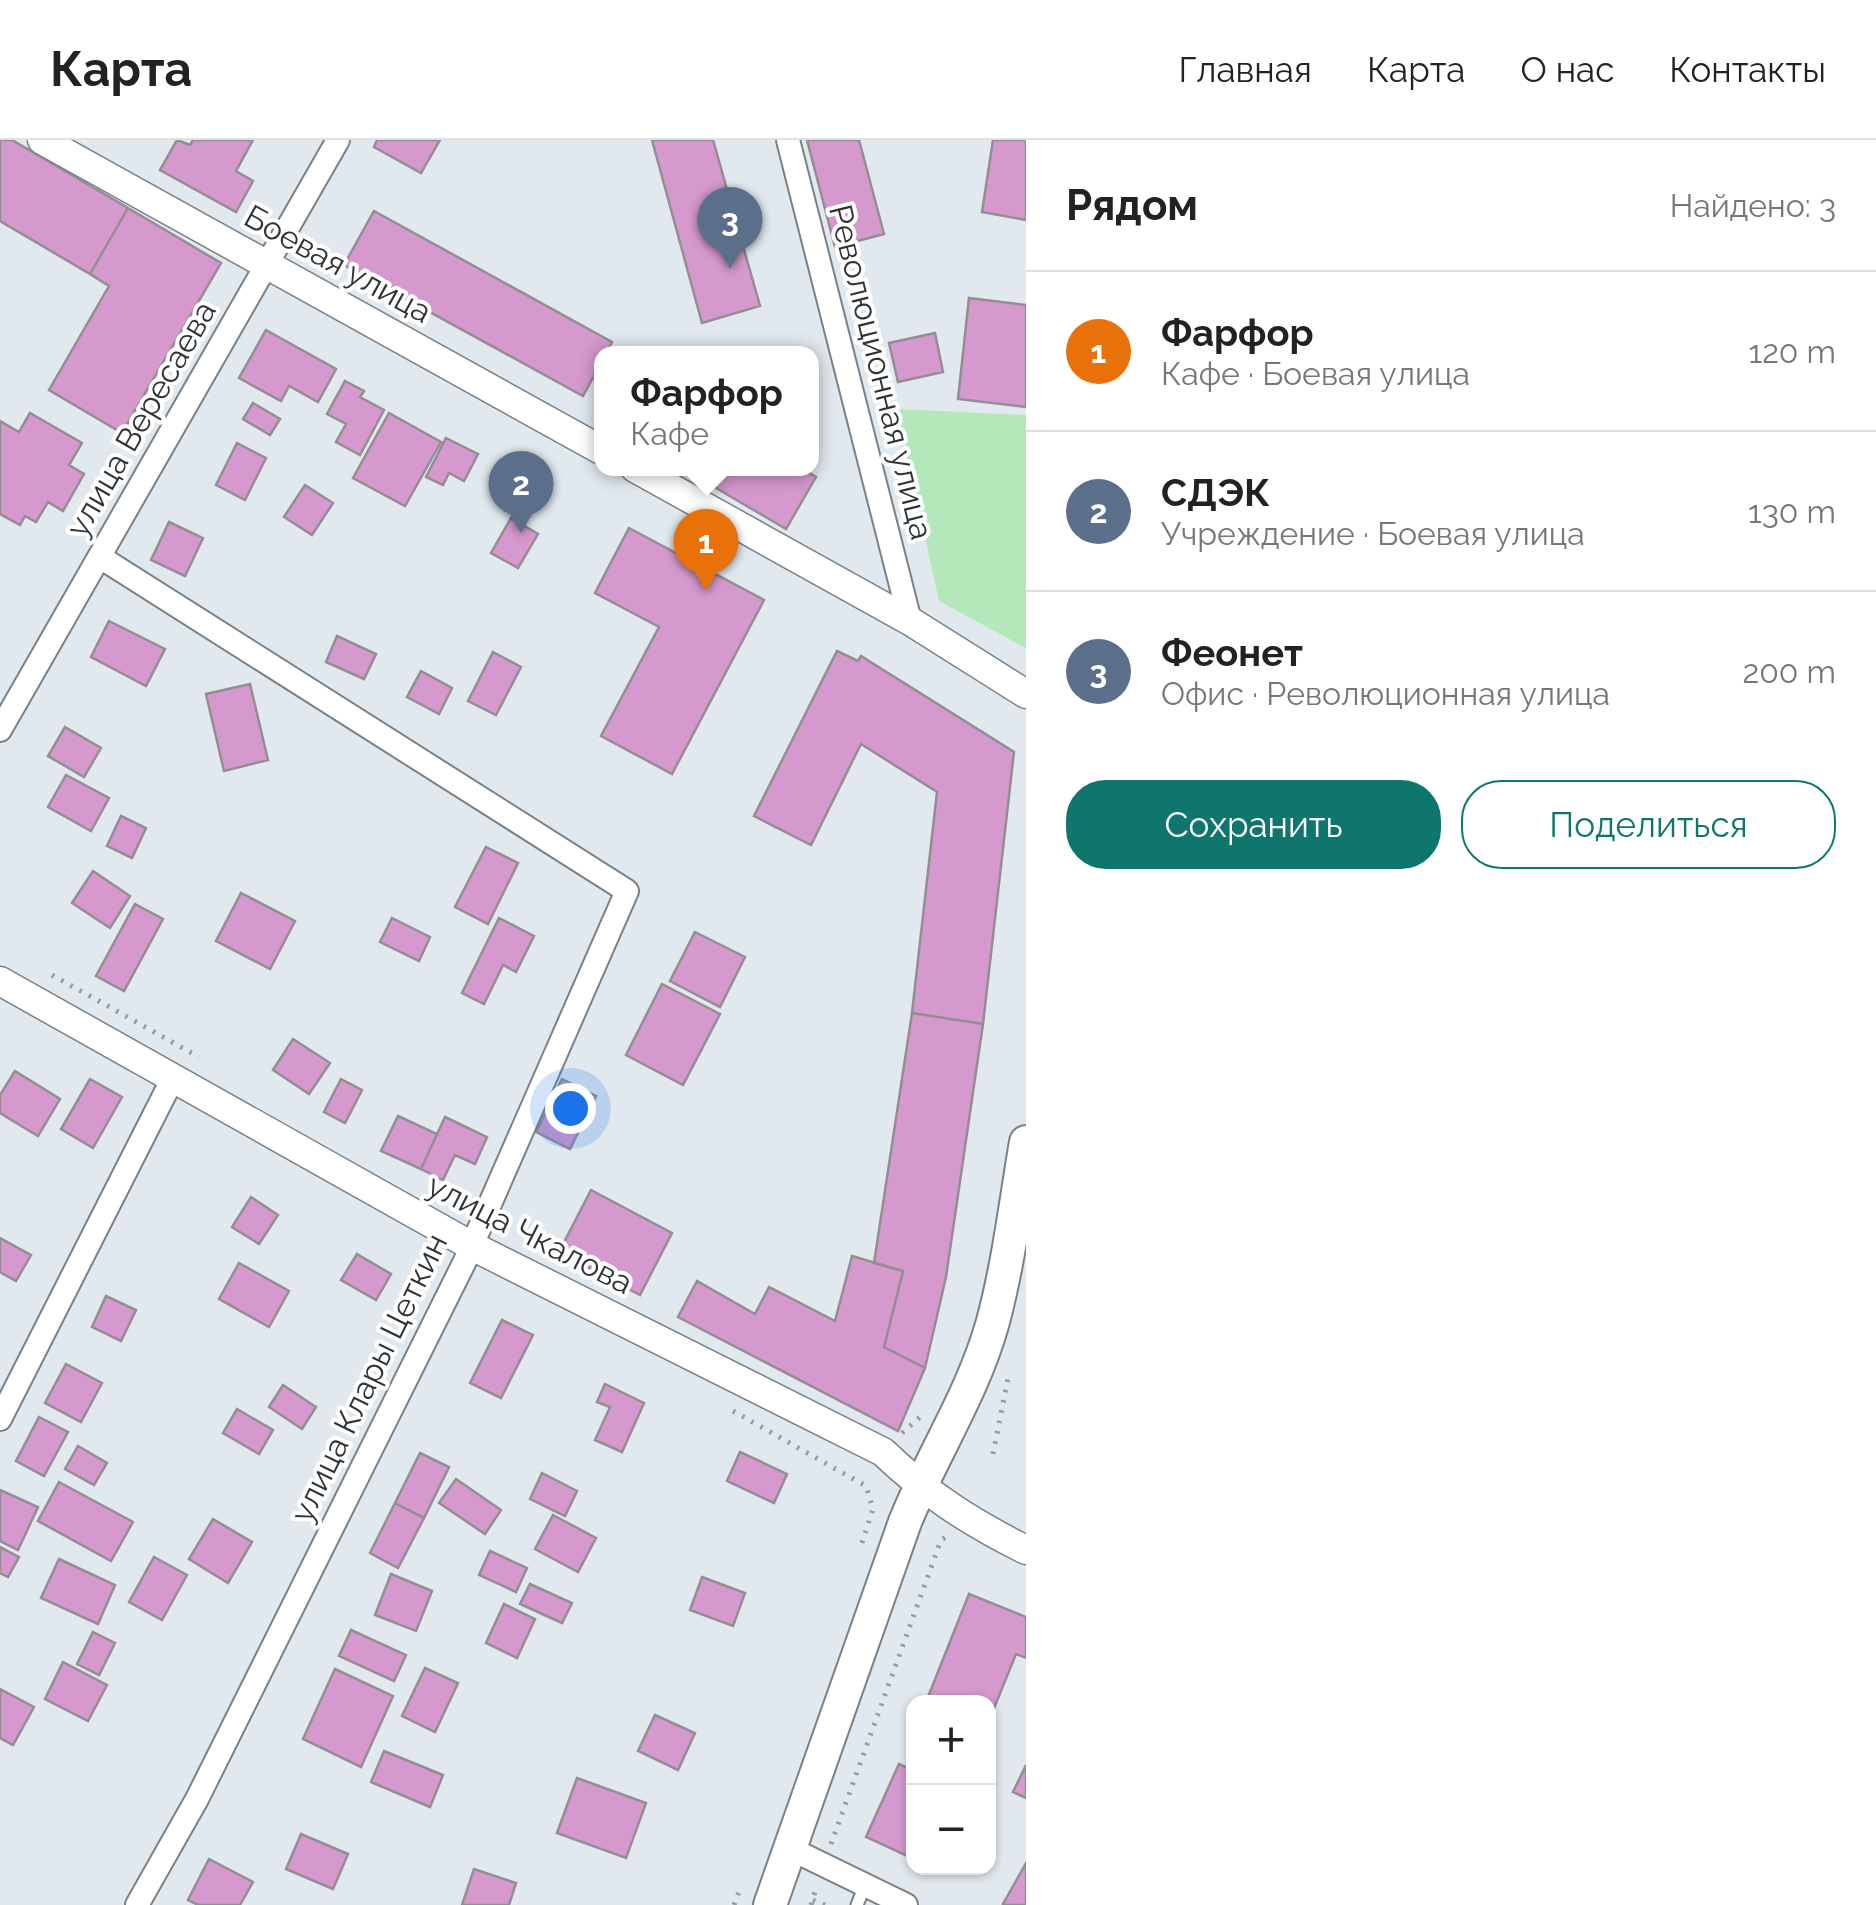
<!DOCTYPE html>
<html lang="ru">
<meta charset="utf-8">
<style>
:root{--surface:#fff;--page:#f2f2f2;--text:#222;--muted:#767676;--line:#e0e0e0;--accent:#0f766e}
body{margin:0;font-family:Raleway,sans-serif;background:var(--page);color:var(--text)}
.controls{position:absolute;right:30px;bottom:30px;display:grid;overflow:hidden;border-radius:20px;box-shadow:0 2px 8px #0004}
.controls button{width:90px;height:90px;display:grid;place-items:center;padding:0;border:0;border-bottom:2px solid var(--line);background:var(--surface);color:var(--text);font:50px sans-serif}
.you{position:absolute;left:570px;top:968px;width:35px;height:35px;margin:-25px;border:8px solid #fff;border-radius:50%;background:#1a73e8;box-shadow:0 0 0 15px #1a73e833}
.badge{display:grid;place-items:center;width:65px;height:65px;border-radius:50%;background:var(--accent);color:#fff;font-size:32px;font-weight:700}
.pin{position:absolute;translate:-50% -82px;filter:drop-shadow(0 2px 5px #0008)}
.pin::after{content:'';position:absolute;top:52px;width:35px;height:30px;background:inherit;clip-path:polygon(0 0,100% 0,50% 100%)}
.popup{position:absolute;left:594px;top:206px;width:225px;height:130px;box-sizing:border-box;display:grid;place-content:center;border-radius:20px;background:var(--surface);filter:drop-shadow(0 2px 8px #0005);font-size:32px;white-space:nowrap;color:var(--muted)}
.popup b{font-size:38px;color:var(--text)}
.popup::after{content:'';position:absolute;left:50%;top:100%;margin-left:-20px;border:20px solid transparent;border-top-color:var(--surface)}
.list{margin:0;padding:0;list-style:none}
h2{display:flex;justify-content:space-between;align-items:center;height:130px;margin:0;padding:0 40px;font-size:42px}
h2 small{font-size:32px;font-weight:400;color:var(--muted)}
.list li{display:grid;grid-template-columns:65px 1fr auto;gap:30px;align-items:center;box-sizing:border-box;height:160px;padding:0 40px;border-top:2px solid var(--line)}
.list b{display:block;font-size:38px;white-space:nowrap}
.list p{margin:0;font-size:32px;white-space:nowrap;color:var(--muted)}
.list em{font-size:32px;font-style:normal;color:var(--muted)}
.actions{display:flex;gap:20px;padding:30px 40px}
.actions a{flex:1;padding:22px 0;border:2px solid var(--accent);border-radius:40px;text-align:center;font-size:35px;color:var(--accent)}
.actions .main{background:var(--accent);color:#fff}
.map{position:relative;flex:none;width:1026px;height:1765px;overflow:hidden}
header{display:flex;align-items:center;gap:60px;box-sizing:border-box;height:140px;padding:0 50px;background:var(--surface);border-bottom:2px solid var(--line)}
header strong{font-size:48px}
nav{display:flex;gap:55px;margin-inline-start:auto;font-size:35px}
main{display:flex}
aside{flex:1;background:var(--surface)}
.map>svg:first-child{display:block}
</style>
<header>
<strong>Карта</strong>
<nav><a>Главная</a><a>Карта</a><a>О нас</a><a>Контакты</a></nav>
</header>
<main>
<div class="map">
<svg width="1026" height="1765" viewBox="0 0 1026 1765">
<rect width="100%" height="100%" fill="#e1e9ef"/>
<path fill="#b4e7b9" d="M897,269l129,6v233l-87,-47z"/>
<path fill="#d599cd" stroke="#948d93" stroke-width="2.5" d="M0,0h12l116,68 -38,66 -90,-53z
M177,0l13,5 3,-5h60l-17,31 17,10 -17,31 -76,-42z
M377,0h63l-19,33 -47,-26z
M652,0h61l47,166 -58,17z
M807,0h52l25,94 -49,13z
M993,0h33v80l-44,-8z
M128,68l93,55 -99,170 -73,-43 60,-104 -19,-12z
M374,71l238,131 -6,12h-5v9l-18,33 -239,-131z
M969,158l57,7v102l-68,-8z
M266,190l70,39 -18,33 -29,-16 -8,15 -42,-23z
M935,193l8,39 -45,10 -9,-39z
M345,241l19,10 -4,6 24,13 -24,45 -24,-13 10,-18 -19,-10z
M253,263l27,16 -10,16 -27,-16z
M30,273l52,30 -13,22 15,9 -21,37 -15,-9 -12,20 -11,-6 -5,9 -20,-11v-93l19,11z
M389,273l52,29 -36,64 -52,-28z
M446,298l32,16 -14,27 -15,-8 -6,12 -17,-8z
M237,303l29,15 -21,42 -29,-15z
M682,328h119l15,9 -30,52z
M305,345l28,18 -21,32 -28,-18z
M511,378l27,16 -20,34 -27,-15z
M169,382l34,16 -18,38 -34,-16z
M629,388l135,72 -92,174 -71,-38 58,-109 -64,-34z
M109,481l56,28 -19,37 -55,-29z
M337,496l39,18 -12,25 -38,-17z
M837,511l21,10 3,-5 153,96 -31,272 -71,-11 25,-221 -76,-48 -50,101 -57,-29z
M493,512l28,15 -25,48 -28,-14z
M421,531l31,17 -13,26 -32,-17z
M250,544l18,76 -44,11 -18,-77z
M65,587l36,21 -17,29 -36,-21z
M66,635l43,23 -18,33 -43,-24z
M121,676l25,12 -14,30 -25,-12z
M486,707l32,16 -30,61 -33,-17z
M93,731l37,25 -20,32 -38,-25z
M241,753l54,28 -25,48 -54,-28z
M135,764l28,15 -39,72 -28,-15z
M392,778l38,19 -11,24 -39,-19z
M499,778l35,18 -18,36 -13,-7 -19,39 -22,-11z
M695,792l50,25 -25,50 -50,-26z
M662,844l58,30 -37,71 -57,-30z
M912,873l71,11 -37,253 -21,91 -41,-21 19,-76 -29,-8z
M293,899l37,24 -21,31 -36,-24z
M15,931l45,28 -22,37 -38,-23v-18z
M90,939l32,18 -29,51 -32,-19z
M341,939l21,11 -17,33 -21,-11z
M562,939l34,17 -26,53 -34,-17z
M398,976l39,18 -16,35 -40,-18z
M445,977l42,20 -12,27 -20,-9 -12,25 -22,-11z
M591,1050l81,43 -32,62 -81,-43z
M251,1057l27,18 -19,29 -27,-17z
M0,1098l31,17 -15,26 -16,-9z
M357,1114l34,20 -15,26 -35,-20z
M852,1116l51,15 -19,76 41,21 -27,63 -220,-114 19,-36 58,33 14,-27 66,34z
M239,1123l50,28 -20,36 -50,-28z
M106,1156l30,14 -15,31 -29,-14z
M502,1180l31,15 -32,63 -31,-15z
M66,1224l36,19 -21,39 -36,-19z
M605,1244l39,19 -22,49 -27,-12 15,-33 -13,-5z
M283,1245l33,22 -14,22 -33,-22z
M237,1269l36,21 -14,24 -36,-21z
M39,1277l29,15 -24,44 -28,-15z
M78,1306l29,17 -13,22 -29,-16z
M740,1312l47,22 -13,29 -47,-22z
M420,1313l29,14 -25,51 -29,-15z
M542,1333l35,18 -12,25 -35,-17z
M456,1339l45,31 -16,24 -46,-31z
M59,1342l74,40 -22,39 -73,-40z
M0,1350l38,17 -20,43 -18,-9z
M395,1363l29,15 -26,50 -28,-15z
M553,1375l43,23 -18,34 -43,-23z
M213,1379l39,23 -24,41 -39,-24z
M0,1407l19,10 -11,20 -8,-4z
M490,1411l37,17 -11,24 -37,-17z
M154,1417l33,18 -25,45 -33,-18z
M59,1419l56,26 -17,39 -57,-26z
M391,1434l41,17 -16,40 -41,-16z
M702,1437l43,16 -12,33 -43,-16z
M530,1444l42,19 -10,20 -42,-19z
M969,1454l57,23v41l-10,-4 -28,69v-21h-62z
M504,1464l31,15 -18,39 -31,-15z
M351,1490l55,25 -12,26 -55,-25z
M93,1492l22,11 -16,32 -22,-11z
M63,1522l44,23 -19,36 -43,-22z
M425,1528l33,15 -23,49 -33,-16z
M335,1529l58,27 -32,71 -58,-28z
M0,1549l34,18 -21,38 -13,-7z
M655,1575l40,18 -17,37 -40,-19z
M384,1611l59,24 -13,32 -59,-25z
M899,1624l15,7v88l-48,-22z
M1026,1625v33l-13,-6z
M577,1638l69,25 -20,55 -69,-25z
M301,1694l47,20 -15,35 -47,-20z
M209,1719l44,23 -13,23h-42l-10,-5z
M1026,1723v42h-21l-2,-1z
M474,1729l42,14 -7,22h-47z"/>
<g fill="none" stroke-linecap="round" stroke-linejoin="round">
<defs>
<path id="service" d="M857,1765l8,-20"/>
<path id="minor" d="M788,0l122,481
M100,417l527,334 -162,370 -268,538 -60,106
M0,590l338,-590
M0,1279l172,-339
M791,1709l115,56"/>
<path id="tertiary" d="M42,0l559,310
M635,328l275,153 116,73
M0,841l470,264 413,207c45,43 87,70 143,98"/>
<path id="secondary" d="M770,1765l135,-383c27,-67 67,-127 87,-197 16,-57 24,-125 34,-183"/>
</defs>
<use href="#service" stroke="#7a8186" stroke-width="15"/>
<use href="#minor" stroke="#7a8186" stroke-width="26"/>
<use href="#tertiary" stroke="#7a8186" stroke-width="31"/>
<use href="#secondary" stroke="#7a8186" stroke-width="36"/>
<path stroke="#969ca1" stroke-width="5" stroke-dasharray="2.5 8" stroke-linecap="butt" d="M52,835l147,82
M733,1271l133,75 7,23 -13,40
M902,1293l18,-16
M993,1314l15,-76
M831,1704l110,-304 5,-3
M813,1760l12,5
M734,1765l6,-16
M811,1765l5,-17"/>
<use href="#service" stroke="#fff" stroke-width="11"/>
<use href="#minor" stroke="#fff" stroke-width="22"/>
<use href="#tertiary" stroke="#fff" stroke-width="28"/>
<use href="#secondary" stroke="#fff" stroke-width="32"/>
</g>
<g text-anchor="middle" stroke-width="8" stroke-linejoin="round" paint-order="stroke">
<g font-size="32" fill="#303336" stroke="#fff">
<text transform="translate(338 124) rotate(29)" y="11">Боевая улица</text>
<text transform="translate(881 232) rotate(76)" y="11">Революционная улица</text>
<text transform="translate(141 279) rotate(-60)" y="11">улица Вересаева</text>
<text transform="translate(530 1094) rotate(27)" y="11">улица Чкалова</text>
<text transform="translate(369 1238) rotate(-64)" y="11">улица Клары Цеткин</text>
</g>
</g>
</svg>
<div class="controls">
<button>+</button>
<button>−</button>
</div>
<div class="you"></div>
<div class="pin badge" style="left:706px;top:451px;background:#e8710a">1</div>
<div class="popup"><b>Фарфор</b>Кафе</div>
<div class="pin badge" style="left:521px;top:393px;background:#5c6f8a">2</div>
<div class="pin badge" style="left:730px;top:129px;background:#5c6f8a">3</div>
</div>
<aside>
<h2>Рядом<small>Найдено: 3</small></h2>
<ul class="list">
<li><span class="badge" style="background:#e8710a">1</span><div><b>Фарфор</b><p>Кафе · Боевая улица</p></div><em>120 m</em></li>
<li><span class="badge" style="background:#5c6f8a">2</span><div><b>СДЭК</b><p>Учреждение · Боевая улица</p></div><em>130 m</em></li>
<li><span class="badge" style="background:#5c6f8a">3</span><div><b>Феонет</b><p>Офис · Революционная улица</p></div><em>200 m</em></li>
</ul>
<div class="actions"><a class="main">Сохранить</a><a>Поделиться</a></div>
</aside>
</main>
